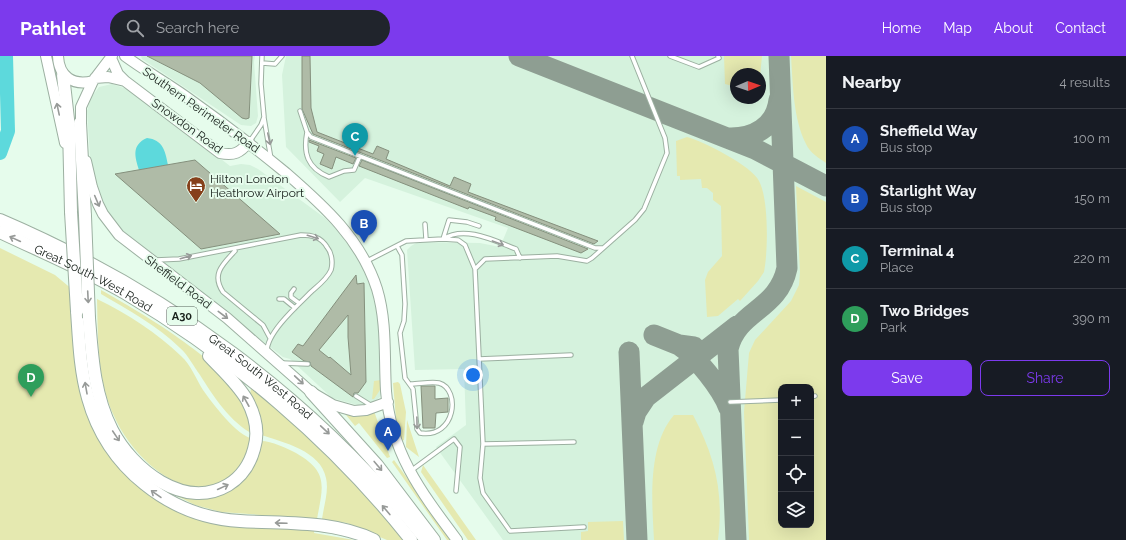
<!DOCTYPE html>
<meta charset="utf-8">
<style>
:root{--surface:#171b24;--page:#20242c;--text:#f1f3f6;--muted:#9ea1a6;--line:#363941;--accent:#7c3aed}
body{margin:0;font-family:Raleway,sans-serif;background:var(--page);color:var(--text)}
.controls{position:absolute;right:12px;bottom:12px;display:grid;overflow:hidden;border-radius:8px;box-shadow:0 4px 16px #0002}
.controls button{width:36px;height:36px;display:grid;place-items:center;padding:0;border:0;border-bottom:1px solid var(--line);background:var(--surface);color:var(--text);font:20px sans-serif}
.compass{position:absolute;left:730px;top:12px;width:36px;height:36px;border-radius:50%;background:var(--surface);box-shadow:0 4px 16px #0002;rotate:88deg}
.you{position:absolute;left:473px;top:319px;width:14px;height:14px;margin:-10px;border:3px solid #fff;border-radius:50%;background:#1a73e8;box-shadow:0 0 0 6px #1a73e833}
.badge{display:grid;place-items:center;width:26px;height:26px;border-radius:50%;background:var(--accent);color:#fff;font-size:13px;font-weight:700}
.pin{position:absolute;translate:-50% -33px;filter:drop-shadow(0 1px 2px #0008)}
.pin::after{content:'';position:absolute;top:21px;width:14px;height:12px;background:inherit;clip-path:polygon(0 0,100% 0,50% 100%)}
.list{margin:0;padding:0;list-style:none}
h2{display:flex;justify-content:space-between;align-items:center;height:52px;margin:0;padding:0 16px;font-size:17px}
h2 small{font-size:13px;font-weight:400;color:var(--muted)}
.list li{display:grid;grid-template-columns:26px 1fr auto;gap:12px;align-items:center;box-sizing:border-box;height:60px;padding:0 16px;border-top:1px solid var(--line)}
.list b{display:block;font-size:15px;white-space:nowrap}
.list p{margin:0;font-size:13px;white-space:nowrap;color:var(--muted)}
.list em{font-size:13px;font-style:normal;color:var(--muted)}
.actions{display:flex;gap:8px;padding:12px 16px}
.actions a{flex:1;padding:9px 0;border:1px solid var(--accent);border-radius:8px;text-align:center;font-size:14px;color:var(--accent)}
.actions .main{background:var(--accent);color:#fff}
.icon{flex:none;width:22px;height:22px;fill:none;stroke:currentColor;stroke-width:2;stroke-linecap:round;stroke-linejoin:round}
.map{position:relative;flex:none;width:826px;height:484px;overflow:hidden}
header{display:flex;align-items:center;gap:24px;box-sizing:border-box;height:56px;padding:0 20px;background:var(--accent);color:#fff}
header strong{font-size:19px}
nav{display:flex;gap:22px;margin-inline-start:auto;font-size:14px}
.search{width:280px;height:36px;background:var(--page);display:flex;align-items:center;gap:10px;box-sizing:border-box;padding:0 14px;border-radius:22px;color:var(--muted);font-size:15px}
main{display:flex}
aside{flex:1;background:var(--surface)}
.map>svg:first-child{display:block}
</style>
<header>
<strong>Pathlet</strong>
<div class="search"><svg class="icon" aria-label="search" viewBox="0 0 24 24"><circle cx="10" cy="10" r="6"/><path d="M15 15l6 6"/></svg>Search here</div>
<nav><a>Home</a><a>Map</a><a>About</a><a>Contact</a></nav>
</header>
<main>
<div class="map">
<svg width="826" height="484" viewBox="0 0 826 484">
<rect width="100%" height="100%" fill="#e6fcec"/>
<path fill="#d5f2dd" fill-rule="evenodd" d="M141,0h114l-1,6 4,54 -2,7 -5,3 -10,-1 -99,-66z
M286,0h540v484h-323l-67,-93 30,-22 -2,-56 -49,1 -8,-120 4,-4 7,-4 62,1 20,4 8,-19 -143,-50 -25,24 -54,-55 -4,-72zM736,18h24v24h-24zM781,331h30v138h-30z
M112,28l21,7 97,75 11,-2 9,1 8,4 67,49 12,12 22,30 15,35 5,24 3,70 -2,8 -7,6 -12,3 -29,-8 -42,-39 -7,-2 -140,-108 -20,-16 -13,-15 -10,-19 -7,-22 -3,-20 -3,-46 4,-13 8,-11z"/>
<path fill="#e5e9b0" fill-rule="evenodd" d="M724,0h38l-2,20v-2h-24v13l-11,-3z
M791,0h35v107c-7,-5 -16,-10 -20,-19 -13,-26 -13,-59 -15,-88z
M687,81c16,4 65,29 72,44 10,18 9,71 5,91l-6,9 -18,20 -2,-2 -20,17 -11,1 -2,-37 3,-8 14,-16 -1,-50 -8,-6v-7l-6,-5h-5l-1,-9 -21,1v-4h-3l-1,-35z
M796,130l30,16v338h-77l-5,-128 5,-59 6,-13 36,-39 8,-16 1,-13zM781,331h30v138h-30z
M0,192l55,27 18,15 18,124 85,93 139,19 -1,7 40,7h-354z
M101,234c43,24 117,68 143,109 5,9 7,24 9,35 -22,-11 -40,-38 -53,-59 -7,-9 -11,-19 -20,-27 -22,-22 -52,-38 -79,-54z
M97,243c31,15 60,34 84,57 10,9 15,23 22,34 10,14 33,45 50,49 -2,6 -3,15 -7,20 -41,65 -111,6 -132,-43 -17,-36 -16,-78 -17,-117z
M381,324l-1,10 -6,9h-2l2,-18z
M398,326l2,2 6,28 -2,28 -2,1 -6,-22 -3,-36z
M251,332h2l54,44 100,108h-20l-40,-17 -25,-4c2,-14 7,-28 4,-41 -5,-27 -43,-36 -65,-43l-11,-41z
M342,354l32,1 16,46 -3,1 -28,-35 -4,3z
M674,359h19c22,42 31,77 25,125h-64c-2,-38 -7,-94 20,-125z
M407,364l12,37 -13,-10z
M261,385c11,0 25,7 35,12 33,19 27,33 21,66l-96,-7 -26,-7 -30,-15 59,1z
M394,404l58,80h-5l-55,-78z
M423,409l53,75h-8l-47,-68z
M623,465l1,19h-43v-8l7,-1v-9z"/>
<path fill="#5dd9dc" d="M147,82c16,2 18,12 21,27l-29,5c-4,-13 -8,-25 8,-32z"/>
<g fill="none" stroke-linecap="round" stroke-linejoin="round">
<path stroke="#5dd9dc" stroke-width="14" d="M0,97l8,-22 -2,-75"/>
<path stroke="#8e9e92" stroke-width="21" d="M519,0l236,93 71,37
M728,82c25,1 48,-11 51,-38
M654,279l25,10 15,2
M679,289c17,11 43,44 50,63
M629,296l8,188
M633,366l3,-10 10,-15 91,-71
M736,484l-8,-191c9,-39 50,-38 59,-81l-8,-212"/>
</g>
<path fill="#afbba7" stroke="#85907d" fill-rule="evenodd" d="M147,0h105l-3,62 -3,1 -4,-1 -42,-35z
M302,0h8l1,52 6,24 56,22 4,-8 12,5 -3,8 64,27 4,-9 17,7 -3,8 130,49 -4,3 -281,-110 -11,-25z
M309,84l47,18 -3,6 -17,-7 -4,12 -12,-5 4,-10 -7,-3 2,-5 -10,-4z
M195,104l85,74 -79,15 -86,-75z
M362,104l226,89 -7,4 -86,-33 1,-3 -27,-10 -1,2 -109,-43z
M356,219l1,9 7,-1 2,99 -8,11h-4l-1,4 -42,-31 -1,-4 -6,-1 -12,-9 6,-8 5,2zM348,259v22l3,38 -21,-18 -1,1 -10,-8z
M421,330h14v13l13,-1v14l-12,1 -1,15h-12z"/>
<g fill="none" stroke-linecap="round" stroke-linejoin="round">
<defs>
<path id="lane" d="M670,0l29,11 20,-9 -1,-2
M262,7l13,1 7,-8
M300,55l7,21 4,5 284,111h8
M264,62l7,41
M307,76c-4,21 0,36 22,45l15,-6 10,-1 6,-14
M250,85l11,-16 3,-8 -3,-33 1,-28
M425,168l1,15
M443,183c22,-14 52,2 73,10l4,9
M443,183l6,-19 18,2 12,4
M397,190l5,9 3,49 -1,17 -4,12 5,45 8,11 4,40 3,4c36,6 41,-44 19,-50 -7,-2 -20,1 -28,1
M235,195c-12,13 -24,23 -12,41l40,33 7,13
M156,204l23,-1 122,-24c11,0 20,2 26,12 5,6 6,16 4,23 -4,9 -12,15 -19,21 -13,13 -45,41 -45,60
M367,205l39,-20 37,-2 15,1 7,5 10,24
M294,233l-3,4v4l8,6
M279,243h5l11,9
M479,303l92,-4
M282,307l26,1
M356,340l16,10
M811,341l4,-1
M730,346l51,-2
M483,388l91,-2
M412,414l42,-31 6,8 -4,44
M584,471l-74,4 -27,-38 -3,-15 3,-34 -8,-175 10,-10 72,-3 30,5 5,-3 43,-38 9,-11 23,-56 -2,-15 -33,-82"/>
<path id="secondary" d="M46,0l19,87
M58,0c1,21 15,30 35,25l19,-25
M125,0c19,14 40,26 60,40 34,24 68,50 101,77 38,33 75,66 91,116 10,33 7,68 9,102 5,62 35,101 71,149
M111,2l7,16 7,7 95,72c14,3 20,0 29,-11
M95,22l13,-1 17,4
M81,74v-23l12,-26
M86,105l6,26 6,17 5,10 16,21 108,83 84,74 22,13 21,6 12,-1 22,-8"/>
<g id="highway">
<path d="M63,19l6,53 2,84"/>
<path d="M80,67l5,93"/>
<path id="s1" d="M0,164c166,71 313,178 426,320"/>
<path id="s2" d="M0,176c42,20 85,38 125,61 108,64 208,148 286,247"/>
<path d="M77,255c2,29 3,59 11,87 19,69 81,119 152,123 46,3 92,-1 134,19"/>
<path d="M89,262c3,38 5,77 23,112 20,39 72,81 116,55 13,-8 22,-21 26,-36 5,-16 1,-34 -7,-49 -10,-17 -25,-30 -38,-44"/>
<path d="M311,336l66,73 57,75"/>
</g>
</defs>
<use href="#lane" stroke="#9cb0a1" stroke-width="5.5"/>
<use href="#secondary" stroke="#9cb0a1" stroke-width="12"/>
<use href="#highway" stroke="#9cb0a1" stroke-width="14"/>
<use href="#lane" stroke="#fff" stroke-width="3.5"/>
<use href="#secondary" stroke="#fff" stroke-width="10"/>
<use href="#highway" stroke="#fff" stroke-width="12"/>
<defs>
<path id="highway-bridge" d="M71,156l6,99
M85,160l4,102"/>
</defs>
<use href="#highway-bridge" stroke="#9cb0a1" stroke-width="14" stroke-linecap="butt"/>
<use href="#highway-bridge" stroke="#fff" stroke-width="12"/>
</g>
<defs><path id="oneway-shaft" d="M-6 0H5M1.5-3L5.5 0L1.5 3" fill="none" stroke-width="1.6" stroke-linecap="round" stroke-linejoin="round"/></defs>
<g stroke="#979a98">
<use href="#oneway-shaft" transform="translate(58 53) rotate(-102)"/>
<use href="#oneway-shaft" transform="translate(269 83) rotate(78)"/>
<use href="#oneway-shaft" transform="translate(97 145) rotate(67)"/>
<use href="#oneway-shaft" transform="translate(313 181) rotate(17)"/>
<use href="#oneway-shaft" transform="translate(15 183) rotate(-155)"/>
<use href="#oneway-shaft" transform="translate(498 187) rotate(20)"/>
<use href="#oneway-shaft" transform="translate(186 201) rotate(-16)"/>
<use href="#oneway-shaft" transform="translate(88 241) rotate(87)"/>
<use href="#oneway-shaft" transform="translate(223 259) rotate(37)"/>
<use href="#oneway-shaft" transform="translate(299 324) rotate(43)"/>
<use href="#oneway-shaft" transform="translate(86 332) rotate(-100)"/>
<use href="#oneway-shaft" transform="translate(246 345) rotate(-119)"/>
<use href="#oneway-shaft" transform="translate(417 367) rotate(89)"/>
<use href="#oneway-shaft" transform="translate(325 374) rotate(43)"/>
<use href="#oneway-shaft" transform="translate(116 380) rotate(56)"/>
<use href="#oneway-shaft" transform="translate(378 410) rotate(50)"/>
<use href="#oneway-shaft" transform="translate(223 431) rotate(-25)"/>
<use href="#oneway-shaft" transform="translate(156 438) rotate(-145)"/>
<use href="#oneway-shaft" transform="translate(386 454) rotate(-130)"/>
<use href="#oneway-shaft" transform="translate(281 467) rotate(-178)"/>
</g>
<defs>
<symbol id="hotel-pin" viewBox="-11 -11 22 30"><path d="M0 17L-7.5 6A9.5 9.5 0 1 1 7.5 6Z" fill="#86401b" stroke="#e6fcec"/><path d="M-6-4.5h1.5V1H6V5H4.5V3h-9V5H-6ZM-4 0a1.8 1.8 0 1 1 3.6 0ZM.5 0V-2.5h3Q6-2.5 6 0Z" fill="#fff"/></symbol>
</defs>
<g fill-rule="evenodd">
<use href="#hotel-pin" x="185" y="119" width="22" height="30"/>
</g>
<g text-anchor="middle" stroke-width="4" stroke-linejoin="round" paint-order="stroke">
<rect fill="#e6fcec" stroke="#556159" stroke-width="1" x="167" y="251" width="30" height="18" rx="3"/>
<g font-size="11" font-weight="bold" fill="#171f1a">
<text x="182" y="264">A30</text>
</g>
<g font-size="12" fill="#171f1a" stroke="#e6fcec">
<text transform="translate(201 54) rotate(35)" y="4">Southern Perimeter Road</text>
<text transform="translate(187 70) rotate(36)" y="4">Snowdon Road</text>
<text dy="4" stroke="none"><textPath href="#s2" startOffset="104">Great South-West Road</textPath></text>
<text transform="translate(178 226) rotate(37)" y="4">Sheffield Road</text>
<text dy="4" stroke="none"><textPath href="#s1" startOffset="305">Great South West Road</textPath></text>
</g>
<g font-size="12" fill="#171f1a" stroke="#e6fcec" text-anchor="start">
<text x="210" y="127">Hilton London<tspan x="210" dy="14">Heathrow Airport</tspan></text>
</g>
</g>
</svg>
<div class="controls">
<button>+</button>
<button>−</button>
<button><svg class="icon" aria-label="locate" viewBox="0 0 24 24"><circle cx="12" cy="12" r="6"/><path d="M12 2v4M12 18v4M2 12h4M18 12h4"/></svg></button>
<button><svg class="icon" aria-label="layers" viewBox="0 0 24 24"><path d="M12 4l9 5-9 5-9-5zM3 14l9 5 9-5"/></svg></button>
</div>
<svg class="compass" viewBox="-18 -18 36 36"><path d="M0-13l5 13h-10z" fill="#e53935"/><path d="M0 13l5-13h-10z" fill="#9ea1a6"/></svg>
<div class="you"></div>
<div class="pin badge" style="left:388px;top:395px;background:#1a4fb4">A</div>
<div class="pin badge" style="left:364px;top:187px;background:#1a4fb4">B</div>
<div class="pin badge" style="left:355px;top:100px;background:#0f9aa8">C</div>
<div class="pin badge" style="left:31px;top:341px;background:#2e9e5b">D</div>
</div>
<aside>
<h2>Nearby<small>4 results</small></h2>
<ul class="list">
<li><span class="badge" style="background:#1a4fb4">A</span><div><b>Sheffield Way</b><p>Bus stop</p></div><em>100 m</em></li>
<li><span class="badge" style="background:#1a4fb4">B</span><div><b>Starlight Way</b><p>Bus stop</p></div><em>150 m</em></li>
<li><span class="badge" style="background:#0f9aa8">C</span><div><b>Terminal 4</b><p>Place</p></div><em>220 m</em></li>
<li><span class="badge" style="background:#2e9e5b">D</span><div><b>Two Bridges</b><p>Park</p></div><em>390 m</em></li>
</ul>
<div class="actions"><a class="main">Save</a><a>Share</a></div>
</aside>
</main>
